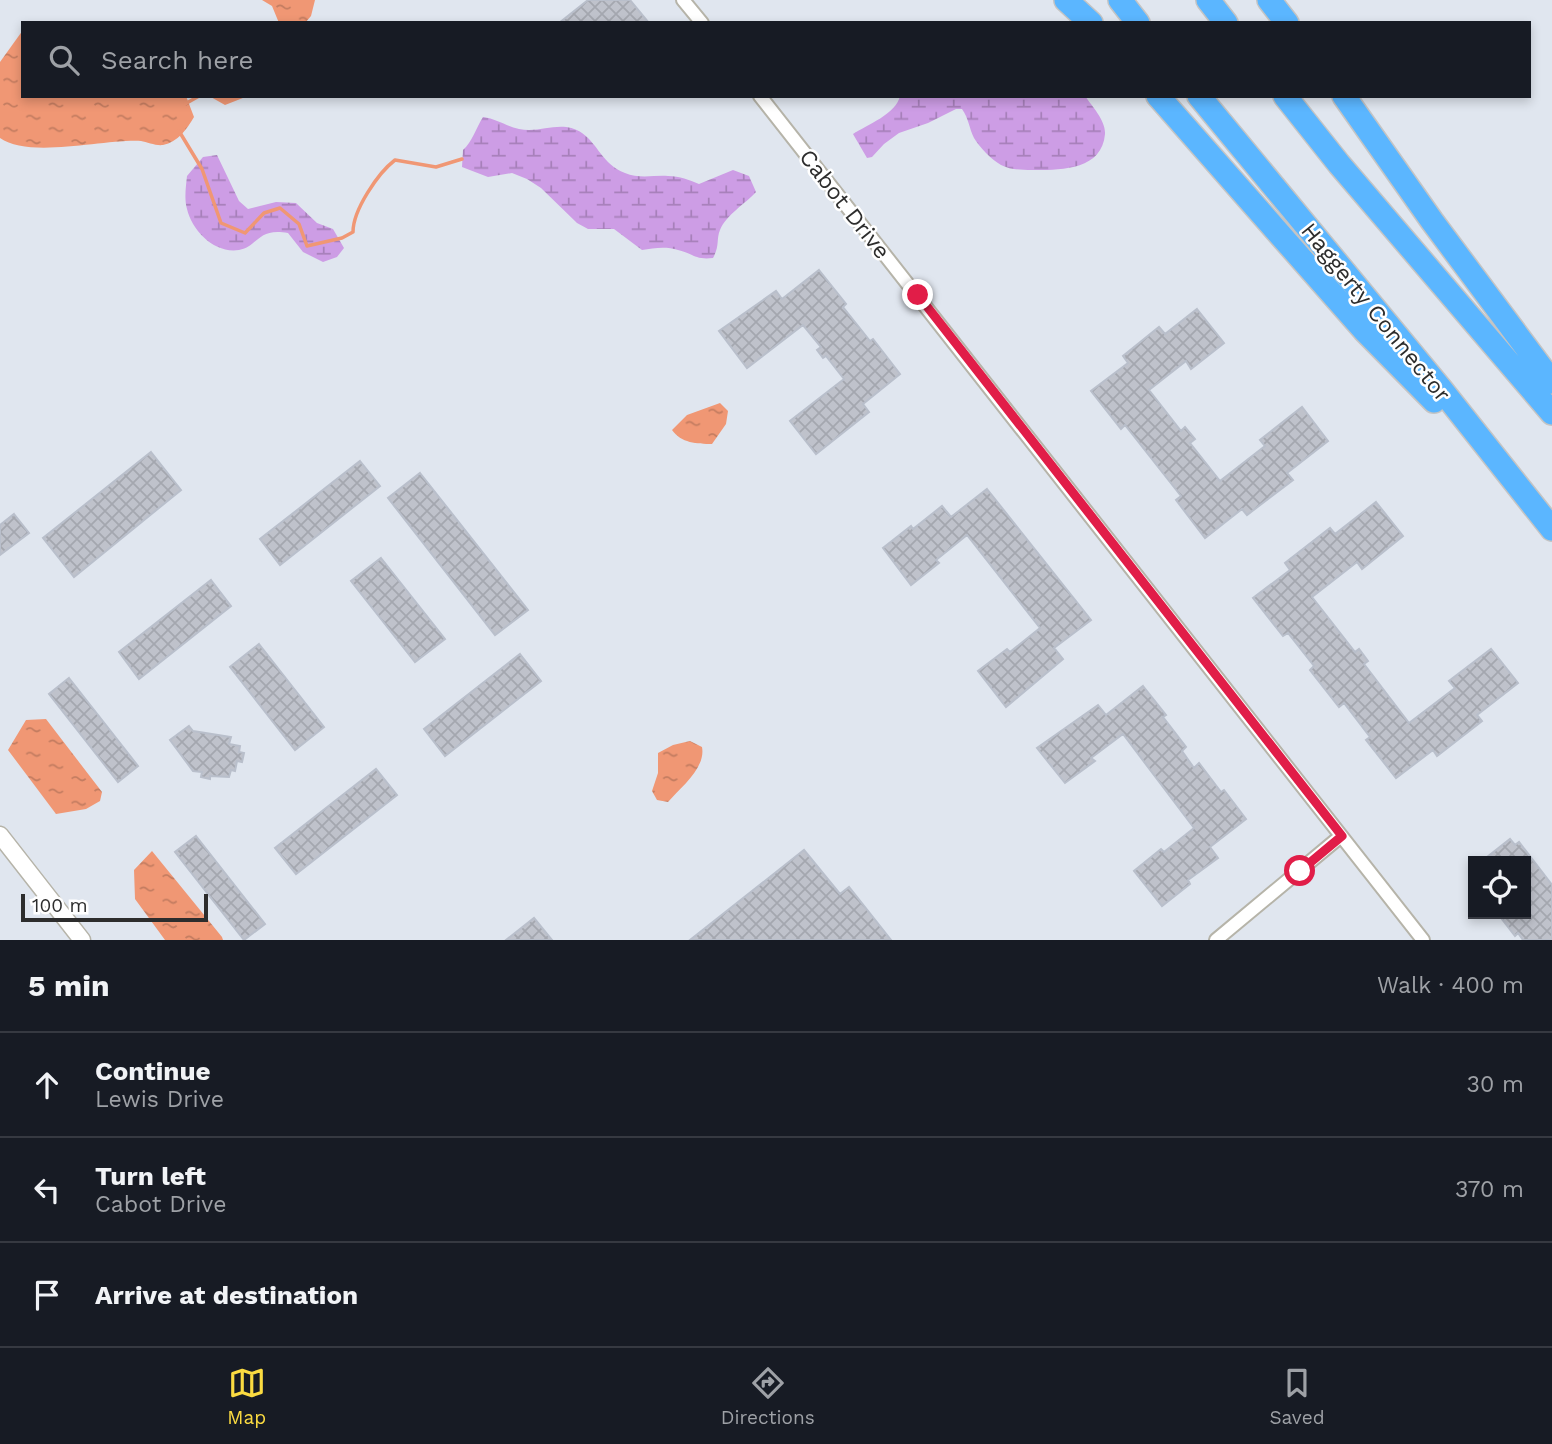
<!DOCTYPE html>
<meta charset="utf-8">
<style>
:root{--surface:#171b24;--page:#242831;--text:#f1f3f6;--muted:#9ea1a6;--line:#363941;--accent:#fbdb41}
body{margin:0;font-family:"Work Sans",sans-serif;background:var(--page);color:var(--text)}
.controls{position:absolute;right:21px;bottom:21px;display:grid;overflow:hidden;border-radius:0px;box-shadow:0 4px 10px #0003}
.controls button{width:63px;height:63px;display:grid;place-items:center;padding:0;border:0;border-bottom:2px solid var(--line);background:var(--surface);color:var(--text);font:35px sans-serif}
.scale{position:absolute;left:21px;bottom:18px;width:187px;box-sizing:border-box;padding-left:7px;border:4px solid #2d2d2d;border-top:0;font-size:19px;line-height:24px;white-space:nowrap;color:#2d2d2d;-webkit-text-stroke:5px #fff;paint-order:stroke}
.stop{position:absolute;width:21px;height:21px;margin:-16px;border:5px solid #e11d48;border-radius:50%;background:#fff}
.stop.end{background:#e11d48;border-color:#fff;box-shadow:0 2px 7px #0008}
.list{margin:0;padding:0;list-style:none}
h2{display:flex;justify-content:space-between;align-items:center;height:91px;margin:0;padding:0 28px;font-size:30px}
h2 small{font-size:23px;font-weight:400;color:var(--muted)}
.list li{display:grid;grid-template-columns:46px 1fr auto;gap:21px;align-items:center;box-sizing:border-box;height:105px;padding:0 28px;border-top:2px solid var(--line)}
.list b{display:block;font-size:26px;white-space:nowrap}
.list p{margin:0;font-size:23px;white-space:nowrap;color:var(--muted)}
.list em{font-size:23px;font-style:normal;color:var(--muted)}
.icon{flex:none;width:38px;height:38px;fill:none;stroke:currentColor;stroke-width:2;stroke-linecap:round;stroke-linejoin:round}
.map{position:relative;flex:none;width:1552px;height:940px;overflow:hidden}
.search{position:absolute;background:var(--surface);box-shadow:0 4px 10px #0003;left:21px;right:21px;top:21px;height:77px;display:flex;align-items:center;gap:18px;box-sizing:border-box;padding:0 24px;border-radius:0px;color:var(--muted);font-size:26px}
.sheet{height:406px;background:var(--surface)}
nav{display:flex;justify-content:space-around;align-items:center;box-sizing:border-box;height:98px;border-top:2px solid var(--line);background:var(--surface);font-size:19px;color:var(--muted)}
nav a{display:grid;justify-items:center;gap:4px}
nav .on{color:var(--accent)}
.map>svg:first-child{display:block}
</style>
<div class="map">
<svg width="1552" height="940" viewBox="0 0 1552 940">
<defs>
<pattern id="wetland-marsh" width="20" height="14" patternUnits="userSpaceOnUse" patternTransform="scale(1.75)"><rect width="20" height="14" fill="#cd9de5"/><path d="M1 5h8M5 5V1M11 12h8M15 12V8" fill="none" stroke="#a780ba"/></pattern>
<pattern id="water-ripples" width="26" height="14" patternUnits="userSpaceOnUse" patternTransform="scale(1.75)"><rect width="26" height="14" fill="#f09774"/><path d="M2 4q2-2 4 0t4 0M15 11q2-2 4 0t4 0" fill="none" stroke="#c37c60"/></pattern>
<pattern id="building-cross-hatch" width="8" height="8" patternUnits="userSpaceOnUse" patternTransform="scale(1.75)"><rect width="8" height="8" fill="#bfc2cb"/><path d="M0 0l8 8M0 8l8-8" fill="none" stroke="#a4a7af"/></pattern>
</defs>
<rect width="100%" height="100%" fill="#e0e6ef"/>
<path fill="url(#wetland-marsh)" d="M900,96h185c7,10 21,25 20,38 -3,37 -46,36 -73,36 -11,0 -21,0 -31,-5 -10,-6 -21,-17 -27,-27 -5,-10 -5,-19 -12,-29h-6l-28,14 -29,10 -15,11 -12,13 -5,1 -14,-24c14,-9 43,-20 47,-38z
M483,117c14,2 23,9 36,12 22,5 42,-10 63,4 16,11 20,31 43,40 14,6 29,2 43,3 12,0 21,4 31,8l34,-14 16,6 7,16c-11,12 -30,23 -36,38 -4,10 0,15 -7,28 -18,2 -19,-4 -35,-8 -12,-4 -24,-2 -36,0l-28,-21h-26l-11,-6 -36,-35 -14,-9 -15,-6 -24,4 -26,-10 1,-17c9,-8 13,-22 20,-33z
M217,155l22,46 9,8 28,-7 20,1 21,20 16,6 11,19 -7,9 -14,5 -20,-10 -15,-19c-31,-6 -30,14 -49,17 -24,4 -47,-19 -52,-41 -3,-10 -1,-23 0,-33l16,-19z"/>
<path fill="url(#water-ripples)" d="M262,0h53l-4,16 -6,7h-26l-7,-17z
M23,30v66h163l8,21c-7,12 -16,25 -31,28 -7,1 -16,-3 -22,-4 -37,-2 -112,18 -141,-3v-76z
M209,96h39l-23,9z
M720,403l8,8 -2,13 -14,20c-15,0 -31,-1 -40,-14l15,-15z
M46,719l56,73 -2,9 -14,8 -30,5 -48,-64 18,-30z
M690,741l12,6c4,21 -21,40 -34,55l-11,-2 -5,-9 6,-18v-20l15,-8z
M152,851l70,86 1,3h-58l-30,-41 -1,-29z"/>
<g fill="none" stroke-linecap="round" stroke-linejoin="round">
<path stroke="#f09774" stroke-width="3.5" d="M185,104l14,-8
M179,131l23,38 19,54 24,10 19,-20 16,-5 19,16 8,22 35,-8 11,-6c0,-22 25,-59 42,-72l41,7 26,-8"/>
</g>
<path fill="url(#building-cross-hatch)" stroke="#b9bfcb" stroke-width="2" d="M588,0h42l19,23h-90z
M819,270l27,34 -3,3 27,34 3,-2 27,35 -37,30 6,8 -53,42 -26,-33 54,-42 -18,-23 -3,2 -6,-8 4,-3 -18,-22 -56,43 -28,-37 57,-40 6,8z
M1197,309l27,34 -33,26 -5,-8 -37,29 32,41 4,-4 10,12 -5,4 30,38 45,-35 -5,-6 42,-33 26,34 -41,32 6,7 -46,35 -5,-6 -37,29 -29,-38 5,-4 -56,-71 -4,4 -30,-38 37,-28 -5,-7 36,-29 6,7z
M151,452l30,38 -107,87 -31,-39z
M360,461l20,25 -100,79 -20,-26z
M420,473l108,137 -33,25 -107,-137z
M987,489l104,131 -37,28 9,11 -57,48 -28,-36 29,-22 3,3 30,-24 -73,-93 -31,25 3,3 -28,22 -28,-37 28,-22 2,3 29,-23 9,11z
M1376,502l27,34 -41,33 -5,-7 -45,35 43,55 4,-3 9,12 -4,3 45,59 46,-35 -6,-7 42,-32 27,34 -41,32 5,6 -45,35 -4,-6 -37,28 -30,-38 4,-3 -26,-34 -5,4 -29,-37 4,-4 -26,-33 -5,3 -30,-38 37,-28 -5,-7 45,-35 5,6z
M14,514l15,19 -29,22v-30z
M381,558l64,81 -30,23 -64,-81z
M211,580l20,26 -92,73 -20,-27z
M259,644l65,83 -29,23 -65,-83z
M520,654l21,27 -96,75 -21,-27z
M69,678l69,88 -20,16 -69,-88z
M1143,686l23,29 -3,2 23,30 -4,4 12,17 5,-5 22,29 3,-2 22,29 -36,28 8,11 -30,22 2,4 -28,22 -28,-35 27,-22 3,3 30,-24 -71,-94 -32,24 4,3 -30,22 -28,-35 61,-43 8,10z
M189,726l4,5 38,6 -2,7 11,2 -1,6 5,1 -2,9 -5,-1 -2,10 -4,-1 -2,7 -19,-1v3l-9,-2 1,-5 -9,-1 -23,-31z
M376,769l21,26 -101,79 -21,-26z
M196,836l69,88 -21,16 -69,-88z
M1510,839l5,6 4,-3 33,43v55h-29l-5,-7 -3,3 -17,-22h28v-53h-44z
M804,850l36,44 9,-7 42,53h-201z
M534,918l18,22h-46z"/>
<g fill="none" stroke-linecap="round" stroke-linejoin="round">
<defs>
<path id="minor" d="M683,0l19,23
M760,96l663,844
M1216,940l125,-104"/>
<path id="tertiary" d="M0,835l82,105"/>
<path id="motorway" d="M1066,0l25,23
M1120,0l18,23
M1208,0l18,23
M1269,0l18,23
M1158,96l206,234 70,71
M1199,96l242,293 111,140
M1285,96l54,68 213,249
M1344,96l88,125 120,161"/>
</defs>
<use href="#minor" stroke="#b6b4a9" stroke-width="16"/>
<use href="#tertiary" stroke="#b6b4a9" stroke-width="19"/>
<use href="#motorway" stroke="#c4c4c4" stroke-width="26"/>
<use href="#minor" stroke="#fff" stroke-width="12"/>
<use href="#tertiary" stroke="#fff" stroke-width="16"/>
<use href="#motorway" stroke="#5bb6ff" stroke-width="23"/>
</g>
<g fill="none" stroke-linecap="round" stroke-linejoin="round">
<path stroke="#e11d48" stroke-width="9" d="M918,295l424,541 -42,35"/>
</g>
<g text-anchor="middle" stroke-width="5" stroke-linejoin="round" paint-order="stroke">
<g font-size="23" fill="#2d2d2d" stroke="#fff">
<text transform="translate(845 204) rotate(52)" y="8">Cabot Drive</text>
<text transform="translate(1376 312) rotate(51)" y="8">Haggerty Connector</text>
</g>
</g>
</svg>
<div class="controls">
<button><svg class="icon" aria-label="locate" viewBox="0 0 24 24"><circle cx="12" cy="12" r="6"/><path d="M12 2v4M12 18v4M2 12h4M18 12h4"/></svg></button>
</div>
<div class="scale">100 m</div>
<div class="stop" style="left:1300px;top:871px"></div>
<div class="stop end" style="left:918px;top:295px"></div>
<div class="search"><svg class="icon" aria-label="search" viewBox="0 0 24 24"><circle cx="10" cy="10" r="6"/><path d="M15 15l6 6"/></svg>Search here</div>
</div>
<section class="sheet">
<h2>5 min<small>Walk · 400 m</small></h2>
<ul class="list">
<li><svg class="icon" aria-label="ahead" viewBox="0 0 24 24"><path d="M12 20V5M6 11l6-6 6 6"/></svg><div><b>Continue</b><p>Lewis Drive</p></div><em>30 m</em></li>
<li><svg class="icon" aria-label="left" viewBox="0 0 24 24"><path d="M17 20v-9H6M10 6l-5 5 5 5"/></svg><div><b>Turn left</b><p>Cabot Drive</p></div><em>370 m</em></li>
<li><svg class="icon" aria-label="arrive" viewBox="0 0 24 24"><path d="M6 21V4h12l-3 4 3 4H6"/></svg><div><b>Arrive at destination</b></div></li>
</ul>
</section>
<nav>
<a class="on"><svg class="icon" aria-label="map" viewBox="0 0 24 24"><path d="M3 6l6-2 6 2 6-2v14l-6 2-6-2-6 2zM9 4v14M15 6v14"/></svg>Map</a>
<a><svg class="icon" aria-label="directions" viewBox="0 0 24 24"><path d="M12 3l9 9-9 9-9-9zM9 14v-3h6M13 9l2 2-2 2"/></svg>Directions</a>
<a><svg class="icon" aria-label="saved" viewBox="0 0 24 24"><path d="M7 4h10v16l-5-4-5 4z"/></svg>Saved</a>
</nav>
